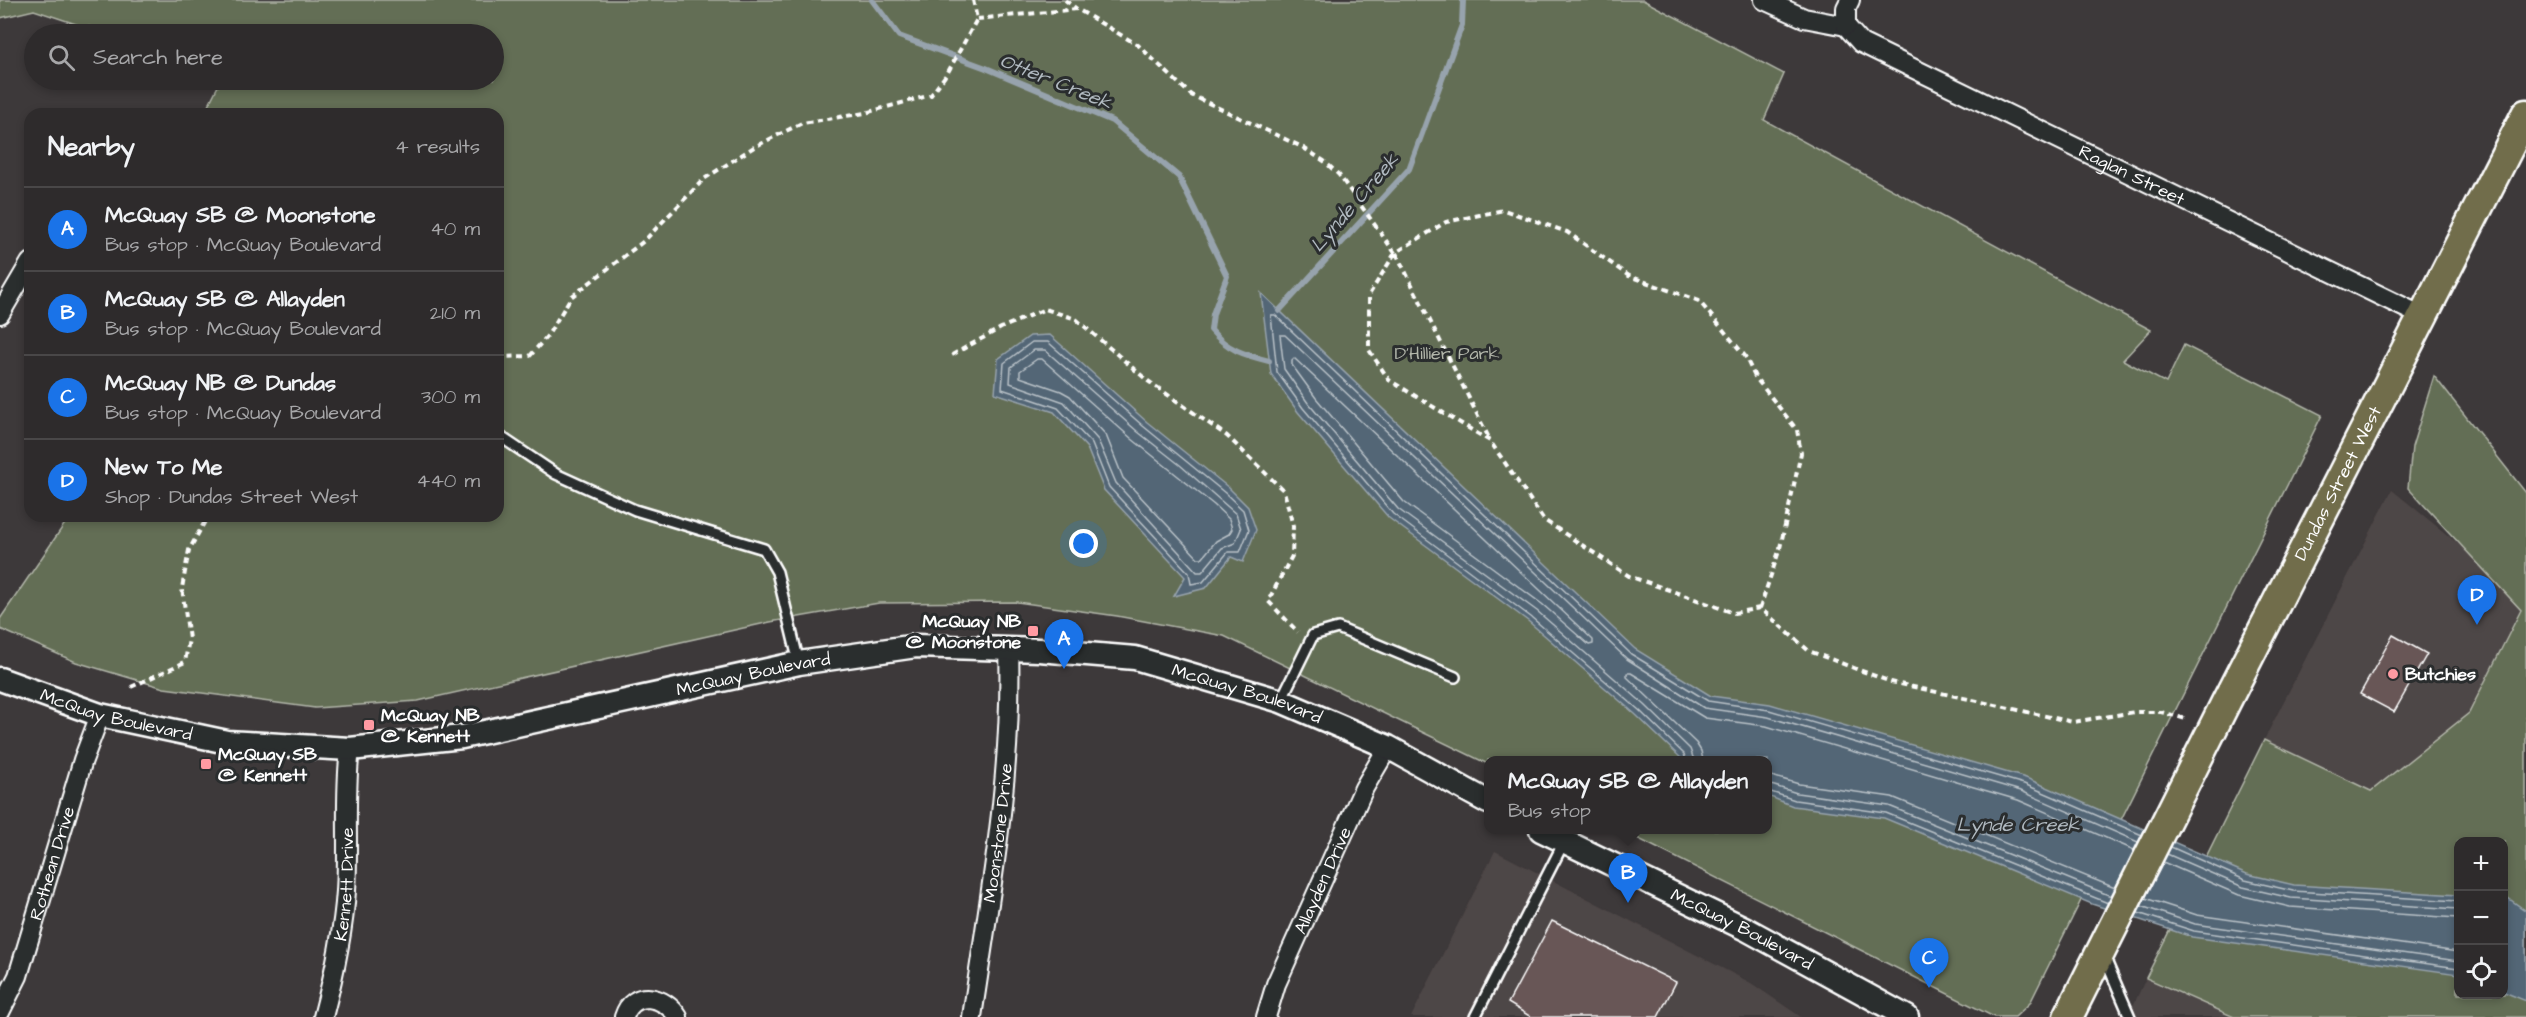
<!DOCTYPE html>
<meta charset="utf-8">
<style>
:root{--surface:#2e2b2c;--page:#363334;--text:#f1f3f6;--muted:#a7a7a9;--line:#494748;--accent:#1a73e8}
body{margin:0;font-family:"Architects Daughter",sans-serif;background:var(--page);color:var(--text)}
.controls{position:absolute;right:18px;bottom:18px;display:grid;overflow:hidden;border-radius:12px;box-shadow:0 3px 9px #0003}
.controls button{width:54px;height:54px;display:grid;place-items:center;padding:0;border:0;border-bottom:2px solid var(--line);background:var(--surface);color:var(--text);font:30px sans-serif}
.you{position:absolute;left:1084px;top:544px;width:21px;height:21px;margin:-15px;border:4px solid #fff;border-radius:50%;background:#1a73e8;box-shadow:0 0 0 9px #1a73e833}
.badge{display:grid;place-items:center;width:39px;height:39px;border-radius:50%;background:var(--accent);color:#fff;font-size:20px;font-weight:700}
.pin{position:absolute;translate:-50% -50px;filter:drop-shadow(0 2px 3px #0008)}
.pin::after{content:'';position:absolute;top:32px;width:21px;height:18px;background:inherit;clip-path:polygon(0 0,100% 0,50% 100%)}
.popup{position:absolute;left:1484px;top:756px;width:288px;height:78px;box-sizing:border-box;display:grid;place-content:center;border-radius:12px;background:var(--surface);filter:drop-shadow(0 2px 4px #0005);font-size:20px;white-space:nowrap;color:var(--muted)}
.popup b{font-size:22px;color:var(--text)}
.popup::after{content:'';position:absolute;left:50%;top:100%;margin-left:-12px;border:12px solid transparent;border-top-color:var(--surface)}
.list{margin:0;padding:0;list-style:none}
h2{display:flex;justify-content:space-between;align-items:center;height:78px;margin:0;padding:0 24px;font-size:26px}
h2 small{font-size:20px;font-weight:400;color:var(--muted)}
.list li{display:grid;grid-template-columns:39px 1fr auto;gap:18px;align-items:center;box-sizing:border-box;height:84px;padding:0 24px;border-top:2px solid var(--line)}
.list b{display:block;font-size:22px;white-space:nowrap}
.list p{margin:0;font-size:20px;white-space:nowrap;color:var(--muted)}
.list em{font-size:20px;font-style:normal;color:var(--muted)}
.icon{flex:none;width:33px;height:33px;fill:none;stroke:currentColor;stroke-width:2;stroke-linecap:round;stroke-linejoin:round}
.map{position:relative;flex:none;width:2526px;height:1017px;overflow:hidden}
.search{position:absolute;background:var(--surface);box-shadow:0 3px 9px #0003;left:24px;top:24px;width:480px;height:66px;display:flex;align-items:center;gap:15px;box-sizing:border-box;padding:0 21px;border-radius:33px;color:var(--muted);font-size:22px}
.panel{position:absolute;background:var(--surface);box-shadow:0 3px 9px #0003;left:24px;top:108px;width:480px;height:414px;border-radius:18px}
.map>svg:first-child{display:block}
</style>
<div class="map">
<svg width="2526" height="1017" viewBox="0 0 2526 1017">
<rect width="100%" height="100%" fill="#3d393a"/>
<filter id="ink" filterUnits="userSpaceOnUse"><feTurbulence type="fractalNoise" baseFrequency=".0167" numOctaves="2"/><feDisplacementMap in="SourceGraphic" scale="12" xChannelSelector="R" yChannelSelector="G"/><feConvolveMatrix kernelMatrix="1 2 1 2 8 2 1 2 1" color-interpolation-filters="sRGB"/></filter>
<g filter="url(#ink)">
<path fill="#4e4646" d="M2392,490l134,109 -107,214 -155,-73z
M1495,851l256,132 50,34h-390z
M2146,978l88,39h-106z"/>
<path fill="#646e54" stroke="#b2b6aa" stroke-width="1.5" fill-rule="evenodd" d="M0,0h1643l141,74 -20,46 387,210 -28,30 43,23 18,-38 138,70 -292,588 -15,14h-21l-373,-187h147v-70h-280v4l-264,-128 -107,-20 -100,-14 -138,1 -109,19 -352,79 -103,7 -151,-20 -88,-26 -76,-33v-10l70,-103h428v-402h-294l17,-34h273v-46h-386l-13,-7 -13,-1 -48,-16 -34,8z
M2434,376l92,117v524h-292l-88,-39 118,-238 107,51 98,-78 52,-103 -113,-122 4,-41zM2458,842h46v152h-46z"/>
<path fill="#526676" stroke="#97a3ad" stroke-width="1.5" d="M1261,293l374,356 76,47 59,8 256,74 221,96 47,11 164,10v79l-266,-37 -100,-33 -208,-86 -91,-12 -25,-10v-36h-85l-48,-46 -107,-93 -139,-103 -91,-106 -27,-38z
M1050,335l97,87 82,66 19,19 8,23 -13,32 -12,-5 -25,31 -32,8 11,-19 -81,-87 -17,-42 -33,-36 -59,-19 3,-34 32,-23z
M2504,898h4l18,13v90l-22,-9z"/>
<g fill="none" stroke-linecap="round" stroke-linejoin="round">
<path stroke="#bac2c8" stroke-width="1.5" d="M1032,342h16l95,84 82,67 18,17 6,20 -9,22h-12l-25,30 -12,2 -2,-11 -80,-86 -17,-43 -34,-36 -56,-19 2,-26z
M1034,350h11l93,82 42,33 56,49 5,15 -6,14 -13,5 -20,24h-5l-81,-89 -18,-43 -34,-38 -54,-19 1,-16z
M1294,358l299,282v4l-4,1 -47,-41 -138,-102 -88,-104 -24,-33v-5z
M1037,359h5l90,80 82,66 15,14 3,10 -3,5 -13,7 -14,17h-4l-75,-80 -17,-43 -36,-39 -9,-5 -41,-14v-6z
M1686,760l-2,-6 -45,-44 -108,-93 -138,-103 -90,-106 -26,-36 -6,-57h4l356,339 77,47 61,9 255,74 118,51
M1694,760l-4,-11 -45,-44 -108,-94 -139,-102 -90,-106 -24,-34 -4,-34h5l342,324 77,49 64,9 253,74 117,51
M1703,760l-2,-9 -5,-8 -69,-66v-4h4l74,45 61,8 252,74 116,50
M1768,775l31,9 93,13 223,91
M1768,784l29,9 92,13 222,90
M1768,791l27,9 91,13 222,90
M2171,847l74,33 48,11 165,10
M2167,854l76,33 48,11 167,11
M2163,862l76,33 51,12 168,11
M2145,898l52,17 261,37
M2141,906l54,18 263,37
M2138,913l56,18 264,37"/>
<path stroke="#97a3ad" stroke-width="6" d="M872,0l27,36 87,32 126,53 67,56 48,99 -14,38 -2,16c16,20 34,25 58,31
M1279,311l130,-142 53,-144 1,-25"/>
</g>
<path fill="#685656" stroke="#fff" stroke-width="1.5" d="M2393,635l34,19 -33,58 -34,-18z
M1552,921l124,61 -18,35h-127l-23,-14z"/>
<g fill="none" stroke-linecap="round" stroke-linejoin="round">
<defs>
<path id="service" d="M498,435l58,39 79,36 129,39 13,23 22,91
M1281,700l32,-65 25,-7 117,49
M2104,956l26,61
M1475,1017l89,-175"/>
<g id="minor">
<path d="M1764,0l40,18 42,8"/>
<path id="s1" d="M1846,26l15,17 563,274"/>
<path d="M1846,26v-18l4,-8"/>
<path d="M0,314l30,-51"/>
<path id="s2" d="M0,1012l18,-36 65,-216 17,-45"/>
<path id="s3" d="M323,1017c11,-42 20,-82 23,-126 3,-47 -2,-94 4,-142"/>
<path d="M624,1017c9,-29 41,-21 54,0"/>
<path id="s4" d="M972,1017c18,-123 41,-245 37,-369"/>
<path id="s5" d="M1266,1017l10,-33 88,-196 24,-41"/>
</g>
<g id="tertiary">
<path id="s6" d="M0,679l100,36 127,27 123,7 112,-12 337,-74 117,-17 123,4 96,8 146,43 107,46 100,55"/>
<path id="s7" d="M1541,830l205,99 161,88"/>
</g>
<g id="primary">
<path id="s8" d="M2068,1017l159,-317 299,-586"/>
</g>
</defs>
<use href="#service" stroke="#fff" stroke-width="14"/>
<use href="#minor" stroke="#fff" stroke-width="22"/>
<use href="#tertiary" stroke="#fff" stroke-width="27"/>
<use href="#primary" stroke="#fff" stroke-width="33"/>
<path stroke="#fff" stroke-width="4" stroke-dasharray="6 4.5" stroke-linecap="butt" d="M1065,0l12,9
M977,19l100,-10 61,36 53,50 111,52 22,14 15,14 56,78 51,-31 58,-12 63,22 62,44 70,25 46,55 10,21 42,53 4,23 -21,95 -20,60 49,43 82,31 182,40 62,-10h26l25,7
M1395,253l-26,42v55l20,30 101,61 54,79 85,56 105,37 26,-5
M1396,253l94,187
M952,355l49,-27 44,-19 31,10 72,62 79,55 57,55 9,35 -1,30 -24,45 30,31
M498,357l32,-1 18,-21 23,-38 73,-56 60,-62 50,-32 48,-24 63,-10 66,-18 17,-23 29,-53 -4,-19
M131,687l54,-25 4,-23 -7,-51 7,-38 19,-34"/>
<use href="#service" stroke="#2a2d2e" stroke-width="9"/>
<use href="#minor" stroke="#2a2d2e" stroke-width="18"/>
<use href="#tertiary" stroke="#2a2d2e" stroke-width="22"/>
<use href="#primary" stroke="#716d4b" stroke-width="28"/>
</g>
</g>
<g fill="#ff9aa2" stroke="#2a2d2e" stroke-width="2">
<rect x="1027" y="625" width="12" height="12" rx="3"/>
<circle cx="2393" cy="674" r="6"/>
<rect x="363" y="719" width="12" height="12" rx="3"/>
<rect x="200" y="758" width="12" height="12" rx="3"/>
</g>
<g text-anchor="middle" stroke-width="6" stroke-linejoin="round" paint-order="stroke">
<g font-size="18" fill="#fff" stroke="#2a2d2e">
<text dy="6" stroke="none"><textPath href="#s1" startOffset="324">Raglan Street</textPath></text>
<text dy="6" stroke="none"><textPath href="#s8" startOffset="598">Dundas Street West</textPath></text>
<text dy="6" stroke="none"><textPath href="#s6" startOffset="770">McQuay Boulevard</textPath></text>
<text dy="6" stroke="none"><textPath href="#s6" startOffset="1272">McQuay Boulevard</textPath></text>
<text dy="6" stroke="none"><textPath href="#s6" startOffset="122">McQuay Boulevard</textPath></text>
<text dy="6" stroke="none"><textPath href="#s4" startOffset="186">Moonstone Drive</textPath></text>
<text dy="6" stroke="none"><textPath href="#s2" startOffset="158">Rothean Drive</textPath></text>
<text dy="6" stroke="none"><textPath href="#s5" startOffset="148">Allayden Drive</textPath></text>
<text dy="6" stroke="none"><textPath href="#s3" startOffset="135">Kennett Drive</textPath></text>
<text dy="6" stroke="none"><textPath href="#s7" startOffset="224">McQuay Boulevard</textPath></text>
</g>
<g font-size="18" fill="#b2b6aa" stroke="#2a2d2e">
<text x="1447" y="359">D'Hillier Park</text>
</g>
<g font-size="18" font-weight="bold" fill="#fff" stroke="#2a2d2e" text-anchor="start">
<text x="1021" y="627" text-anchor="end">McQuay NB<tspan x="1021" dy="21">@ Moonstone</tspan></text>
<text x="2405" y="680">Butchies</text>
<text x="381" y="721">McQuay NB<tspan x="381" dy="21">@ Kennett</tspan></text>
<text x="218" y="760">McQuay SB<tspan x="218" dy="21">@ Kennett</tspan></text>
</g>
<g font-size="20" font-style="italic" fill="#b1bac1" stroke="#2a2d2e">
<text transform="translate(1056 81) rotate(22)" y="7">Otter Creek</text>
<text transform="translate(1354 202) rotate(-49)" y="7">Lynde Creek</text>
<text x="2018" y="831">Lynde Creek</text>
</g>
</g>
</svg>
<div class="controls">
<button>+</button>
<button>−</button>
<button><svg class="icon" aria-label="locate" viewBox="0 0 24 24"><circle cx="12" cy="12" r="6"/><path d="M12 2v4M12 18v4M2 12h4M18 12h4"/></svg></button>
</div>
<div class="you"></div>
<div class="pin badge" style="left:1064px;top:669px">A</div>
<div class="pin badge" style="left:1628px;top:903px">B</div>
<div class="popup"><b>McQuay SB @ Allayden</b>Bus stop</div>
<div class="pin badge" style="left:1929px;top:988px">C</div>
<div class="pin badge" style="left:2477px;top:625px">D</div>
<div class="search"><svg class="icon" aria-label="search" viewBox="0 0 24 24"><circle cx="10" cy="10" r="6"/><path d="M15 15l6 6"/></svg>Search here</div>
<section class="panel">
<h2>Nearby<small>4 results</small></h2>
<ul class="list">
<li><span class="badge">A</span><div><b>McQuay SB @ Moonstone</b><p>Bus stop · McQuay Boulevard</p></div><em>40 m</em></li>
<li><span class="badge">B</span><div><b>McQuay SB @ Allayden</b><p>Bus stop · McQuay Boulevard</p></div><em>210 m</em></li>
<li><span class="badge">C</span><div><b>McQuay NB @ Dundas</b><p>Bus stop · McQuay Boulevard</p></div><em>300 m</em></li>
<li><span class="badge">D</span><div><b>New To Me</b><p>Shop · Dundas Street West</p></div><em>440 m</em></li>
</ul>
</section>
</div>
